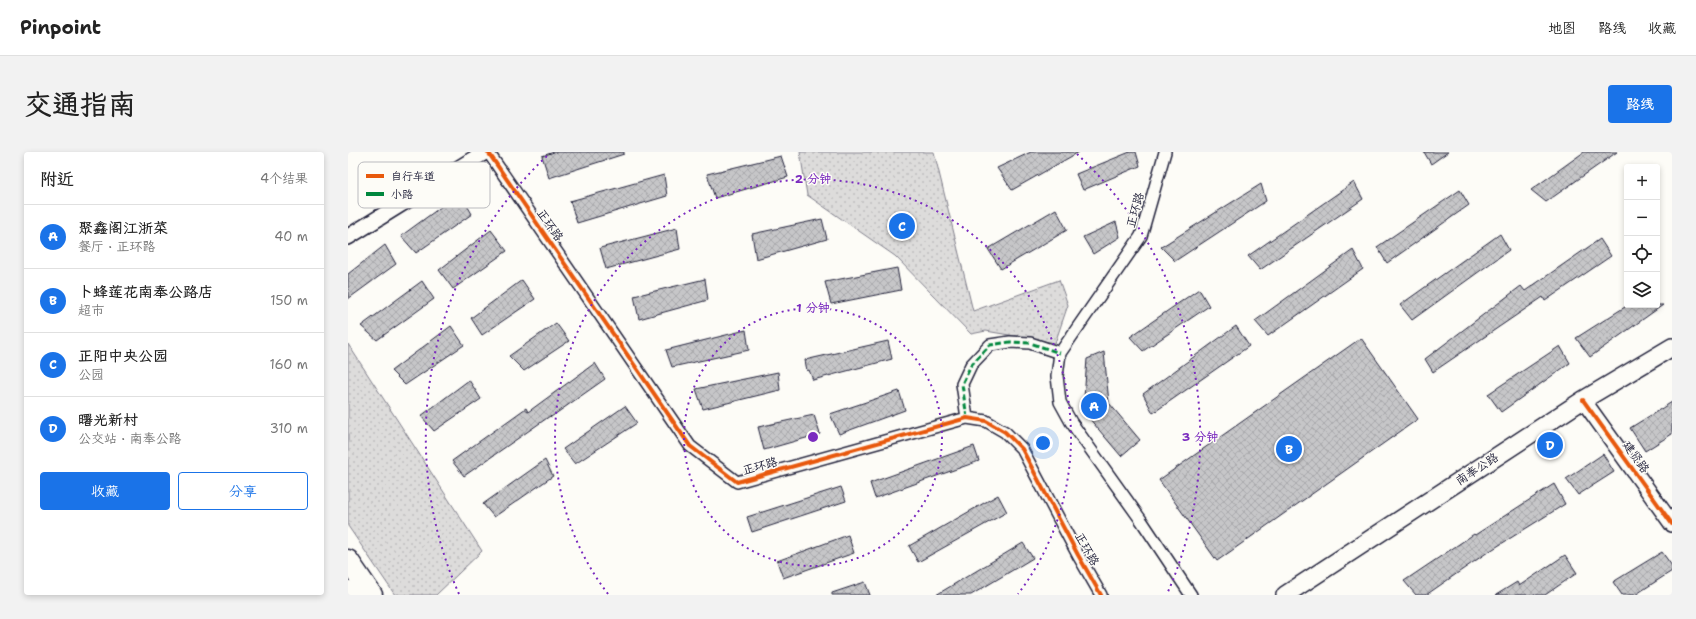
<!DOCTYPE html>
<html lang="zh">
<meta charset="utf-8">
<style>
:root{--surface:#fff;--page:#f2f2f2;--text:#222;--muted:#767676;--line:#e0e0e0;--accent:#1a73e8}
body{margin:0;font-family:"Shantell Sans","LXGW WenKai TC",sans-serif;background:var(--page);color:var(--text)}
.controls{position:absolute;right:12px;top:12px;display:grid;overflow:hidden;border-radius:4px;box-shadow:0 2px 6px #0003}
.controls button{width:36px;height:36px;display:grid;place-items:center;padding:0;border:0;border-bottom:1px solid var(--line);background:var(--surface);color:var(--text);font:20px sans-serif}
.you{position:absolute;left:695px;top:291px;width:14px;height:14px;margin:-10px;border:3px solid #fff;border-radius:50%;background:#1a73e8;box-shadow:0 0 0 6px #1a73e833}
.badge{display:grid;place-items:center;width:26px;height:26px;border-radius:50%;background:var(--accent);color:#fff;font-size:13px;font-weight:700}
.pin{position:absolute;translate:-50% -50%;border:2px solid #fff;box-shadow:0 1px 4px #0006}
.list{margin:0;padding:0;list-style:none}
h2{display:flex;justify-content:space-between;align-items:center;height:52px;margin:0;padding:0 16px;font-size:17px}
h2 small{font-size:13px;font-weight:400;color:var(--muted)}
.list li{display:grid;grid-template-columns:26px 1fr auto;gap:12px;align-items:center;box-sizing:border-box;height:64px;padding:0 16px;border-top:1px solid var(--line)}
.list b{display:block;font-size:15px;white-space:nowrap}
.list p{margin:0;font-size:13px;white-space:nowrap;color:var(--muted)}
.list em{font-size:13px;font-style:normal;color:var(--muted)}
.actions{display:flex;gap:8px;padding:12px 16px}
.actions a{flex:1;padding:9px 0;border:1px solid var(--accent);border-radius:4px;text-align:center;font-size:14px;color:var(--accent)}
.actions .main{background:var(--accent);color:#fff}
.icon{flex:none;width:22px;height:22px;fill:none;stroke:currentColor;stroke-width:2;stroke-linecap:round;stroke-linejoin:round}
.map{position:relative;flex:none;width:1324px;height:443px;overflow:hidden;border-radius:4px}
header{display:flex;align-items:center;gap:24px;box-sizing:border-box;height:56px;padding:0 20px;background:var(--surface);border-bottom:1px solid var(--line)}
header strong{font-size:19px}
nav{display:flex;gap:22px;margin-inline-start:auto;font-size:14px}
.intro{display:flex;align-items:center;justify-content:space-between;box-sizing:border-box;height:96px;padding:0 24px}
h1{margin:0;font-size:28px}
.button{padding:10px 18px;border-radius:4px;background:var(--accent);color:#fff;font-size:14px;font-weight:700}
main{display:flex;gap:24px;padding:0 24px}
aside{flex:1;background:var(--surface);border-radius:4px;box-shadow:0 2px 6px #0003}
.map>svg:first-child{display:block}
</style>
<header>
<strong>Pinpoint</strong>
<nav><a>地图</a><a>路线</a><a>收藏</a></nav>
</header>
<div class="intro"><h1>交通指南</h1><a class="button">路线</a></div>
<main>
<aside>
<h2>附近<small>4个结果</small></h2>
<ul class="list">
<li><span class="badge">A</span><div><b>聚鑫阁江浙菜</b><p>餐厅 · 正环路</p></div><em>40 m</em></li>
<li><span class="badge">B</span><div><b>卜蜂莲花南奉公路店</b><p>超市</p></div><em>150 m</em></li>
<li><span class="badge">C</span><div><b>正阳中央公园</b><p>公园</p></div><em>160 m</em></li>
<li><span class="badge">D</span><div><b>曙光新村</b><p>公交站 · 南奉公路</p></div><em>310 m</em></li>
</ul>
<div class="actions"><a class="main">收藏</a><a>分享</a></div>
</aside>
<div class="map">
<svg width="1324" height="443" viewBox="0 0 1324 443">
<defs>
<pattern id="green-dots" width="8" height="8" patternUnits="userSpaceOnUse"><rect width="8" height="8" fill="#dddcdb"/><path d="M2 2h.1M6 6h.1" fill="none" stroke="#bdbcbd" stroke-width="1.8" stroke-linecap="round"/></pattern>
<pattern id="building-cross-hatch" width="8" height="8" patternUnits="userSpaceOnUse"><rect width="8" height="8" fill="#c6c6c8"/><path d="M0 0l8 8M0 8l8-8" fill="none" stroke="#aaaaad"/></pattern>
</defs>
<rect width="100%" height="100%" fill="#fdfcf7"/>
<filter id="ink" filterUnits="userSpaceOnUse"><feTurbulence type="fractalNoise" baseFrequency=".025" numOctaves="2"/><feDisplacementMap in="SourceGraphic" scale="8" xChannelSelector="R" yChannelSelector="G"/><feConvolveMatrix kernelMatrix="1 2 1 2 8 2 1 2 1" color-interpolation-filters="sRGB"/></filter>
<g filter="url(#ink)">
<path fill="url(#green-dots)" stroke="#807f8b" d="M452,0h134l39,159 86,-31 9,25 -13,38 -69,-12 -15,3 -76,-78 -88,-61z
M0,192l134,207 -46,44h-41l-47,-69z"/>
<path fill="url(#building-cross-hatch)" stroke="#22223b" d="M206,0h70v2l-75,24 -7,-22z
M683,0h48l-67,38 -15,-22z
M782,0h6l4,14 -57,24 -7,-16z
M1076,0h24l-17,12z
M1236,0h33l-71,50 -15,-12z
M433,4l7,21 -73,21 -8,-24z
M316,23l3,21 -90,27 -7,-22z
M1006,30l9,17 -103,71 -12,-14z
M913,32l5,17 -91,60 -14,-14z
M1112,38l9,15 -82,58 -10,-16z
M112,41l12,21 -56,39 -15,-17z
M708,57l11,21 -66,39 -13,-20z
M474,67l5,20 -71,20 -4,-25z
M768,70l4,15 -27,17 -10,-17z
M329,76l3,21 -74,20 -6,-21z
M143,78l16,21 -54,38 -14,-19z
M1152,82l9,16 -97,70 -12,-15z
M1252,87l11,17 -66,45 -2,-4 -110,75 -8,-13 96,-73 4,5z
M37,93l11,19 -48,35v-25z
M1005,98l10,19 -95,67 -13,-15z
M549,116l4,22 -70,14 -6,-22z
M357,127l3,21 -69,19 -5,-23z
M174,128l13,19 -53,36 -11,-17z
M74,129l12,18 -57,41 -16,-14z
M851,137l10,17 -66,45 -13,-14z
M1280,153h35l-73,52 -14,-19z
M208,171l13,18 -45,30 -15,-15z
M103,174l13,19 -59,40 -14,-14z
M888,174l13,20 -96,67 -10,-19z
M398,178l3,20 -77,17 -6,-17z
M1013,186l57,81 -201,142 -58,-81z
M540,189l4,18 -79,21 -4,-10 -2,1 -2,-11z
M1212,194l10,17 -69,49 -13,-18z
M756,200l5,51 31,37 -19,16 -38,-45 4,-52z
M247,211l10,16 -54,38 -1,-1 -86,60 -12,-15 74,-53 2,4z
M430,220l2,18 -77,19 -7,-20z
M121,228l12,19 -47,32 -13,-15z
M551,239l6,19 -66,24 -9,-20z
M1324,250v32l-27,17 -15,-23z
M277,254l12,17 -62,41 -12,-15z
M466,263l6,19 -56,16 -6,-23z
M626,294l5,15 -104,37 -5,-15z
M1255,302l11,18 -36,23 -12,-16z
M197,308l8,16 -59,41 -11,-13z
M1206,332l11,20 -80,50 -59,41h-10l-12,-14 70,-47 1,1z
M493,335l5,14 -94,31 -5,-15z
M650,343l9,17 -89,50 -9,-16z
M500,383l6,18 -71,25 -6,-17z
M675,391l10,15 -62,37h-35z
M1314,400l10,14v5l-37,24h-13l-9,-13z
M1217,403l12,18 -32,22h-49l21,-13 2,4z
M517,430l5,13h-38v-2z"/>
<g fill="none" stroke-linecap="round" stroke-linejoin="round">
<defs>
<path id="street" d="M140,0l202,294 47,36 230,-64 19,3 19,11 17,17 56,106 23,40
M817,0l-24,84 -81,117 -3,23 3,26 11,20 70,98 50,75
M619,266l-5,-34 9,-19 19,-20 20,-3 20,1 30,10"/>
<path id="secondary" d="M0,85l137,-85
M1235,248l89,124"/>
<path id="primary" d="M937,443l298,-195 89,-53"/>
<path id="highway" d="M0,408l24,35
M0,439l3,4"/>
</defs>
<use href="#street" stroke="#22223b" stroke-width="14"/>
<use href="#secondary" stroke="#22223b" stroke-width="18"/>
<use href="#primary" stroke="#22223b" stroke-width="20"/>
<use href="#highway" stroke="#22223b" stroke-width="23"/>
<use href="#street" stroke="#fdfcf7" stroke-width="11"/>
<use href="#secondary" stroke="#fdfcf7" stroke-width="15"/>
<use href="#primary" stroke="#fdfcf7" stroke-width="17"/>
<use href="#highway" stroke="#fdfcf7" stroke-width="20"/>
<path stroke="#00873e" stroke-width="3" stroke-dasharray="6 3" stroke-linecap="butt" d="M619,266l-5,-34 9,-19 19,-20 20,-3 20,1 30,10"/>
<defs>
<path id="cycleway" d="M140,0l202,294 47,36 230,-64 19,3 19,11 17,17 56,106 23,40
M1235,248l89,124"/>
</defs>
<use href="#cycleway" stroke="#fdfcf7" stroke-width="6"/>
<use href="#cycleway" stroke="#e8590c" stroke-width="4"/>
</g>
</g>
<g fill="none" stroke="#7b2cbf" stroke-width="2" stroke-dasharray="2 4">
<circle cx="465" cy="285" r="129"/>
<path d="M260 442A258 258 0 1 1 670 442"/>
<path d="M111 442A387 387 0 0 1 201 2M729 2A387 387 0 0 1 819 442"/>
</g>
<g text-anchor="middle" stroke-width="3" stroke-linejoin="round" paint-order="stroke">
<g font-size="12" fill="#22223b" stroke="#fdfcf7">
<text transform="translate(787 58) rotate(-74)" y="4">正环路</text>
<text transform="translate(202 73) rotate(55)" y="4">正环路</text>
<text transform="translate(1288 305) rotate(54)" y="4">建贤路</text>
<text transform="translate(412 314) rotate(-15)" y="4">正环路</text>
<text transform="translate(1129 317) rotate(-33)" y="4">南奉公路</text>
<text transform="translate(739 397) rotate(61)" y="4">正环路</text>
</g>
</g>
<rect x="10" y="10" width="132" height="46" rx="6" fill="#fdfcf7" stroke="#bbbbbf" stroke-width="1"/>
<rect x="18" y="22" width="18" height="4" fill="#e8590c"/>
<rect x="18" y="40" width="18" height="4" fill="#00873e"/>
<g font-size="11" fill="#22223b">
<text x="43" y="28">自行车道</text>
<text x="43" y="46">小路</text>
</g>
<circle cx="465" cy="285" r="6" fill="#7b2cbf" stroke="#fdfcf7" stroke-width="2"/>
<g font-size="12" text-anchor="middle" font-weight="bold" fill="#7b2cbf" stroke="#fdfcf7" stroke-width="3" stroke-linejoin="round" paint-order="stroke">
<text x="465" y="31">2 分钟</text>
<text x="465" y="160">1 分钟</text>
<text x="852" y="289">3 分钟</text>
</g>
</svg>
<div class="controls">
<button>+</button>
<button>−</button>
<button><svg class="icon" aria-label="locate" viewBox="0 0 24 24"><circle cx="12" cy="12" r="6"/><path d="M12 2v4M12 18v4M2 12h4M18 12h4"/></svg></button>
<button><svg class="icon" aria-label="layers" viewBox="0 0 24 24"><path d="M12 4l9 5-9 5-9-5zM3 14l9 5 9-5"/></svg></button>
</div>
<div class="you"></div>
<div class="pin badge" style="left:746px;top:254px">A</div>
<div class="pin badge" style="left:941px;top:297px">B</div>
<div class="pin badge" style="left:554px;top:74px">C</div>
<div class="pin badge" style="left:1202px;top:293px">D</div>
</div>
</main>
